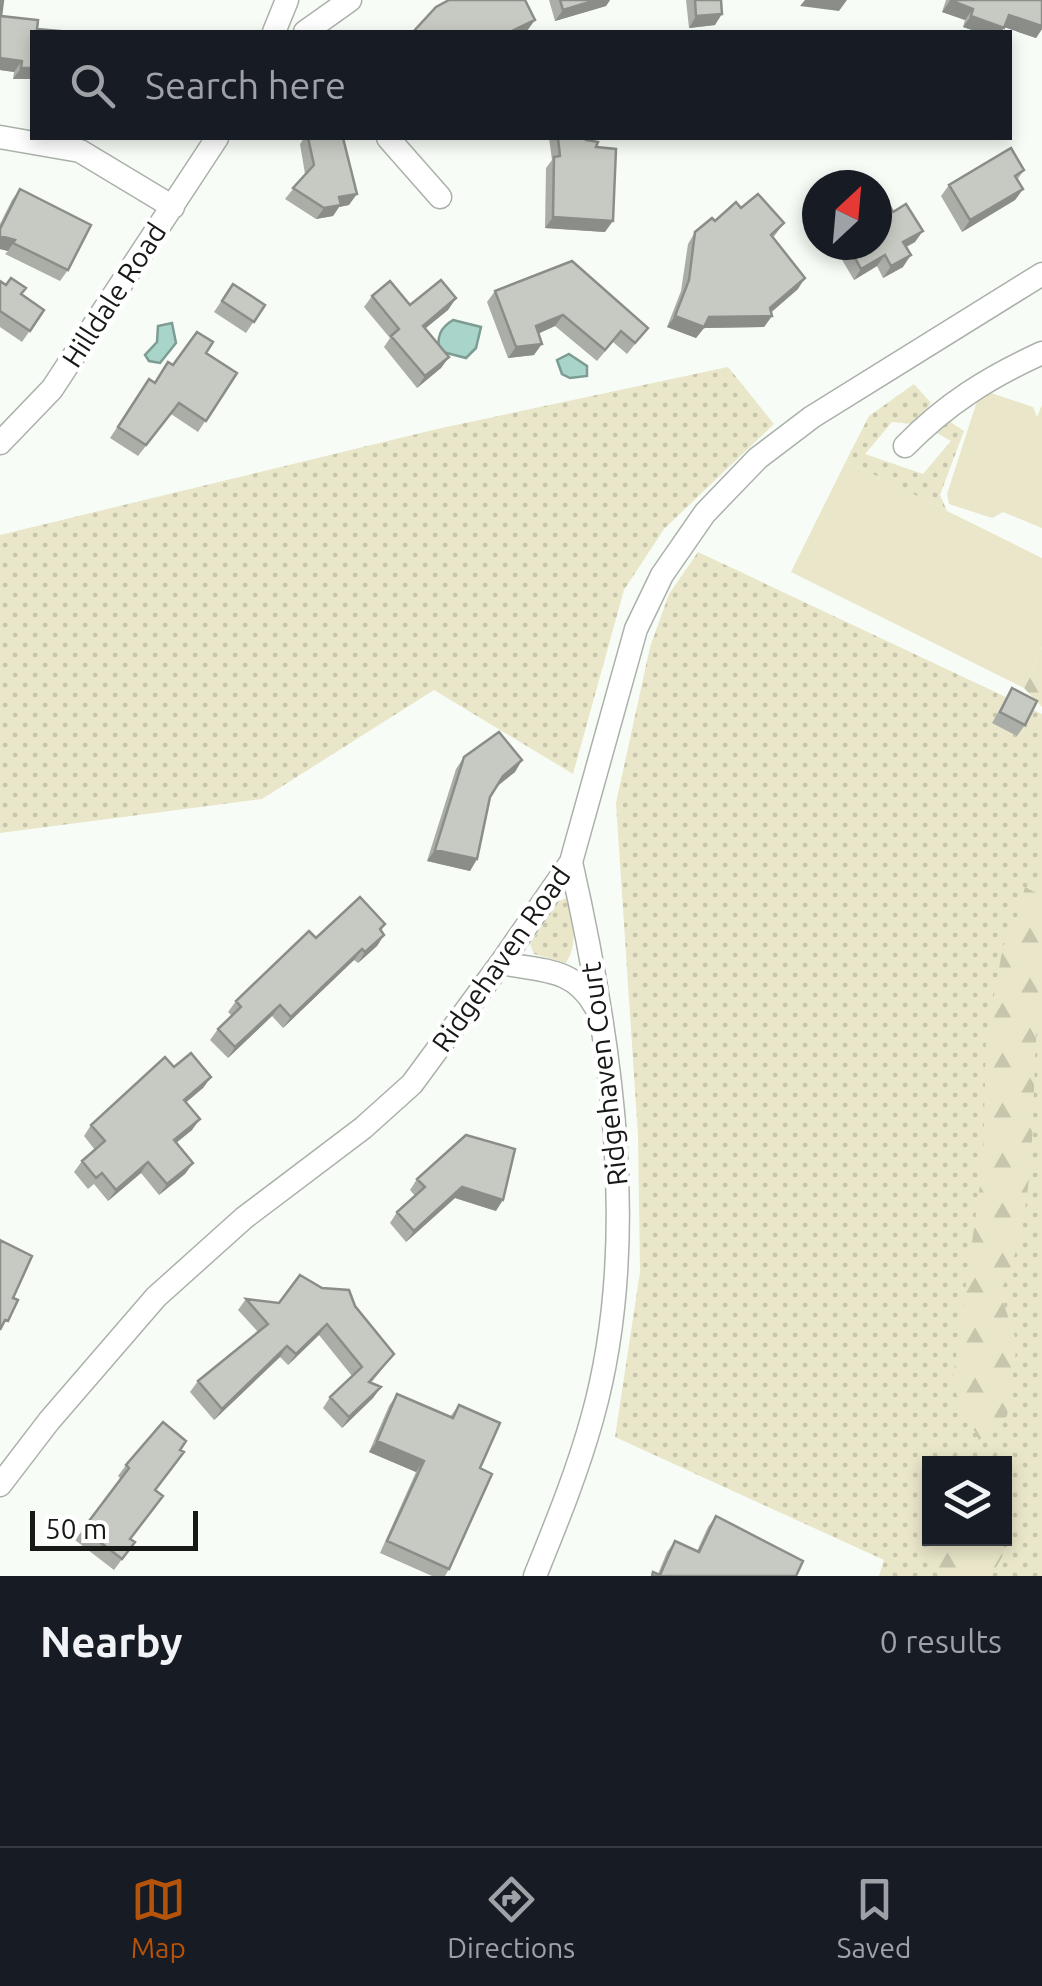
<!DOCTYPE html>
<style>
:root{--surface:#171b24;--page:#20242c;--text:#f1f3f6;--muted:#9ea1a6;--line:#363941;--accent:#b45309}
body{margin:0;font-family:Ubuntu,sans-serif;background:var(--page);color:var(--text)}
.controls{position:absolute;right:30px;bottom:30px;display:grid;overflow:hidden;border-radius:0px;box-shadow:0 5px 15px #0003}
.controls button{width:90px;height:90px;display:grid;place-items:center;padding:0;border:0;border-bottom:2px solid var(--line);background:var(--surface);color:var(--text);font:50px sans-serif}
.compass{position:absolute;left:802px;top:170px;width:90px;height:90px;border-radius:50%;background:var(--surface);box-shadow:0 5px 15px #0003;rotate:26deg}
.scale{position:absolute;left:30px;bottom:25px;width:168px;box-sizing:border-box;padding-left:10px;border:5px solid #171916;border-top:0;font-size:28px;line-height:35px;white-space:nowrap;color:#171916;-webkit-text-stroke:8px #fff;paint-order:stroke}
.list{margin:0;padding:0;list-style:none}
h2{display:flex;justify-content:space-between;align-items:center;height:130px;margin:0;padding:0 40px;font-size:42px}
h2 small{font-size:32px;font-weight:400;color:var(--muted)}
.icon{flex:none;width:55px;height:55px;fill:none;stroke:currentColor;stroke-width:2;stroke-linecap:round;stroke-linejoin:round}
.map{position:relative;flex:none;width:1042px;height:1576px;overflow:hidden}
.search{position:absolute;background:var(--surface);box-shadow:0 5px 15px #0003;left:30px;right:30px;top:30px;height:110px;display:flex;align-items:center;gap:25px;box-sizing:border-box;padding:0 35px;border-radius:0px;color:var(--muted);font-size:38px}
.sheet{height:270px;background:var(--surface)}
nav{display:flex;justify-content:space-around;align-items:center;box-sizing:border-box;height:140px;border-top:2px solid var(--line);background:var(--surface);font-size:28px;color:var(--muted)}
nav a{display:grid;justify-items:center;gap:5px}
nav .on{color:var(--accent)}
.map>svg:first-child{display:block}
</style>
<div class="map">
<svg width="1042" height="1576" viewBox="0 0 1042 1576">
<defs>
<pattern id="grass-dots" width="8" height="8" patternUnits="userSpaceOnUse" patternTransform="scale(2.5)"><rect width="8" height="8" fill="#e9e6c9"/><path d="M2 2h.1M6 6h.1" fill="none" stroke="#c7c5ac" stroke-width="1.8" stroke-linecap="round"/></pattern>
<pattern id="forest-firs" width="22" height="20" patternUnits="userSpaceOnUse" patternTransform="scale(2.5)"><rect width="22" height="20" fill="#e9e6c9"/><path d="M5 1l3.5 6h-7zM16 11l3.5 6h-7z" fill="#c7c5ac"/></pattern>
</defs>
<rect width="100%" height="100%" fill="#f7fdf6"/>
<path fill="url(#grass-dots)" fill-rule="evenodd" d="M728,367l46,57 -110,105 -40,61 -51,184 -139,-84 -172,109 -262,34v-298l437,-106z
M914,384l17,19 -17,21 -22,-2 -27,32 58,20 28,-33 -16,-9 11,-13 18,12 -24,64 7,16 -101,-50 23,-45z
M698,552l344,162v862h-163l5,-16 -269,-123 25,-165 -2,-137 -22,-332 34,-156 19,-53zM930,1464h74v74h-74z
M567,898c5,22 12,45 -1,65l-32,-9 -4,-10 29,-43z"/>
<path fill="url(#forest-firs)" d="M1042,647v60l-18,-19z
M1025,887l17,9c0,55 -4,108 -7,162 -3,79 -1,163 -35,235l17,50 -10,73 -28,24 -27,-55 31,-221 3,-124 17,-94 11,-17z
M931,1539h73l-2,18 -11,19h-42l-23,-16z"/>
<path fill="#e9e6c9" d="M988,392l45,15 4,10 5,-12v123l-39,-16 -11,6 -43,-14 -2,-10 31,-96z
M846,461l196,97v89l-18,41 -233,-116z"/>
<path fill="#a8d4ca" stroke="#7c9c94" stroke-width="2.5" d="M453,320l28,7 -5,21 -10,10 -27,-7c-2,-15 1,-23 14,-31z
M172,323l4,20 -16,20 -11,-2 -4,-6 12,-13 1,-16z
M569,354l18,12v10l-17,2 -8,-4 -5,-14z"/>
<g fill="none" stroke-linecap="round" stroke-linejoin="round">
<defs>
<path id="minor" d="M274,32l13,-32
M305,32l45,-32
M0,137l80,14 93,56
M388,138l52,59
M0,443l52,-54 165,-251
M905,446c41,-42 84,-69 137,-93
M501,963c39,8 73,4 94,43
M0,1485l49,-64 107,-124 88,-79 119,-90 49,-44 89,-121 70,-101 65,-233 26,-54 43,-62 53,-55 54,-41 230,-143
M535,1576c21,-52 42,-103 57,-157 50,-178 19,-380 -21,-557"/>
</defs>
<use href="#minor" stroke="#abb1aa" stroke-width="25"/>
<use href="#minor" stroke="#fff" stroke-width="22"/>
</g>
<path fill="#abaea7" d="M0,0l1,16 31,16v47h-19l1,-7 -14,-2z
M549,0h61l-4,6 -51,15z
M686,0h35l-6,25 -26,3z
M946,0h96v29l-6,9 -32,-11 -3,5h-23l-15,-5 2,-7 -23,-8z
M304,138h39l6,67 -10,2 -6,9 -17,3 -31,-20 20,-25 -5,-30z
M549,138h37l19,94 -60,-4 1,-60 6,-8z
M1024,170l-7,10 6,9 -8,11 -53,32 -21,-36 8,-11z
M20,189l48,81 -8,11 -55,-27 3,-3 -8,-2v-25l12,-24z
M741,208l43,15 -11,15 25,51 -27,23 1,4 -8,11 -60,1 -8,10 -29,-11 14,-36 7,-47 7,-12z
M893,212l22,30 -9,5 -3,20 -20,11 -6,-12 -23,14 -19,-32 2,-3h40z
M0,281l44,29 -22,32 -22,-15z
M233,284l32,21 -19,28 -32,-21z
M495,291l153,37 -21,26 -14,-12 -16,19 -42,-35 -16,7 -5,22 -26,3 -21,-56z
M372,296l38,9 46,-7 -8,12 -23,18 24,29 -8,11 -24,20 -33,-41 6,-9 -26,-31z
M206,353l31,20 -39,59 -27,-18 -33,42 -28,-18 39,-59 5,4 19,-18z
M1012,688l13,37 -8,11 -25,-13z
M464,757l58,3 -7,12 -18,14 -7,11 -13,62 -7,12 -43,-10 29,-92z
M385,924l-4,7 3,4 -7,11 -19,17 -4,-3 -71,68 -11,-12 -44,42 -18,-18 8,-11 14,-13 -4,-4 8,-11 80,-63z
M174,1067l37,10 -8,11 -17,14 6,28 -16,13 17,20 -8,11 -26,21 -18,-22 -33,28 -14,-17 -6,5 -14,-17 8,-11 13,-11 -11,-14 7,-11z
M417,1179l79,32 -41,-13 -49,44 -16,-19 7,-11 18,-16 -5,-6z
M246,1299l33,4 76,3 39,48 -23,29 10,4 -8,11 -31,30 -19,-20 7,-11 22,-21 -33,-41 -31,30 -8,-8 -66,63 -24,-28 8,-11 60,-49 -20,-22z
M397,1394l53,23 9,-12 21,63 -31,101 -4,7h-13l-52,-23 36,-81 -47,-20 20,-46z
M180,1450l-25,40 -24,49 4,3 -21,28 -39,-30 46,-61 -3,-3 8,-11z
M716,1516l80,60h-145l2,-4 5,2 9,-22 8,-11 22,10 11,-24z"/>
<path fill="#8b8d88" d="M596,0h14l-4,6 -51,15 8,-11z
M805,0h42l-8,11 -39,-5z
M950,1l23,8 -8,11 -23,-8z
M722,14l-7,11 -26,3 7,-12z
M1009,15l33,11v3l-6,9 -35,-12z
M971,16l33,12 -3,4h-23l-15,-5z
M535,20l-8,11 -17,1z
M0,58l22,3 -8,11 -14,-2z
M21,68h11v11h-19z
M1023,189l-8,11 -53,32 8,-12z
M357,194l-8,11 -10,2 -6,9 -17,3 8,-11 15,-11z
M553,217l60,4 -8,11 -60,-4z
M923,231l-8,11 -20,11 8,-11z
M0,236l15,4 -7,11 -8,-2z
M885,255l-8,11 -23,14 7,-11z
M911,255l-8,12 -20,11 8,-12z
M805,278l-7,11 -31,27h5l-8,11 -60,1 -8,10 -29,-11 8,-11 34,1 61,-9z
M456,298l-8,12 -33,27 8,-11z
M563,315l-8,11 -26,12 7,-12z
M542,344l-8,11 -26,3 8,-11z
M449,357l-8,11 -24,20 8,-12z
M522,760l-7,12 -20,16 8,-12z
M435,850l42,9 -7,12 -43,-10z
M384,935l-7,11 -19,17 7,-11z
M362,949l-8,11 -71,68 8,-11z
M280,1005l-8,11 -44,42 7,-11z
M211,1077l-8,11 -27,23 8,-11z
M200,1119l-8,11 -26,21 8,-11z
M148,1162l-7,11 -33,28 8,-11z
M193,1163l-8,11 -26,21 8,-11z
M462,1187l41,13 -7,11 -41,-13 -49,44 8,-11z
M327,1324l-8,11 -31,30 8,-11z
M287,1346l-7,11 -66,63 8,-11z
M381,1387l-8,11 -31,30 7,-11z
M377,1441l47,20 -8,11 -47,-20z"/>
<path fill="#c7cac2" stroke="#8b8d88" stroke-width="2.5" d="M0,0h3l-2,16 37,4 -1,9 34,3h-39v36h-11l1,-7 -22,-3z
M449,0h76l10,20 -25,12h-97l23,-25z
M560,0h36l-33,10z
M695,0h26l1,14 -26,2z
M950,0h92v26l-33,-11 -5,13 -33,-12 2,-7z
M308,138h35l14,56 -18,3 2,8 -17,3 -31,-20 21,-23z
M558,138h28v2l12,2 -2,5 20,2 -3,72 -60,-4 1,-60 6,-1z
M1011,148l13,22 -9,6 8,13 -53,31 -21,-35z
M20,189l71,36 -23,45 -55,-27 2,-3 -15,-4v-7z
M758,194l26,29 -13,12 34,43 -35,30 2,8 -63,1 -5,10 -29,-11 14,-36 6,-48 17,-14 3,3 21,-19 5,6z
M886,200l7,12 13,-8 17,27 -20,11 8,13 -20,11 -6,-11 -24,14 -13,-24h29v-39z
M572,261l76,67 -13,15 -14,-12 -16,19 -42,-35 -27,11 6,18 -26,3 -21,-56z
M11,278l15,10 -5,6 23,16 -14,21 -30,-20v-30l6,4z
M441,280l15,18 -33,28 26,31 -24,19 -34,-40 8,-7 -27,-33 18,-15 20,24z
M233,284l32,21 -11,17 -32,-21z
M197,332l16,10 -7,11 31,20 -31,48 -27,-18 -33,42 -28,-18 31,-48 6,4 13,-21 5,3z
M1012,688l25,13 -12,24 -25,-13z
M499,732l23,28 -19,16 -13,21 -13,62 -42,-9 29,-93z
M360,897l25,27 -5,5 4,6 -19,17 -3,-3 -71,68 -11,-12 -45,42 -17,-18 23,-22 -5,-6 73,-70 7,7z
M191,1053l20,24 -27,23 16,19 -26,21 19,23 -26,21 -19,-22 -32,28 -14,-17 -6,5 -14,-17 23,-20 -14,-16 74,-68 9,10z
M466,1135l49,14 -12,51 -41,-13 -48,44 -17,-19 28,-25 -8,-8z
M0,1240l32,16 -19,42 5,2 -10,21 -3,-1 -5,10z
M300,1275l22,13 27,2 6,16 39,48 -25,28 12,5 -32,30 -19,-20 32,-30 -35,-43 -31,30 -9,-8 -65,63 -24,-28 70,-57 -22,-25 33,4z
M397,1394l56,24 6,-13 41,18 -20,45 12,6 -43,95 -62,-28 37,-80 -47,-20z
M163,1422l23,19 -6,9 4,2 -29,38 8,6 -33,43 5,3 -13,17 -39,-30 46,-61 -3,-3z
M716,1516l87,45 -7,15h-144l1,-4 7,3 15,-34 24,11z"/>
<g text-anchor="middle" stroke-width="9" stroke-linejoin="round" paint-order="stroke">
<g font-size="28" fill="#171916" stroke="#fff">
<text transform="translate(114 295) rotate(-57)" y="10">Hilldale Road</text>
<text transform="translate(501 959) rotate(-55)" y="10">Ridgehaven Road</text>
<text transform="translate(604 1074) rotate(-97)" y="10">Ridgehaven Court</text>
</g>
</g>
</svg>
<div class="controls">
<button><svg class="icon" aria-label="layers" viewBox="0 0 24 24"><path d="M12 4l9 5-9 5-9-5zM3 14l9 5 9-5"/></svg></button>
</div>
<svg class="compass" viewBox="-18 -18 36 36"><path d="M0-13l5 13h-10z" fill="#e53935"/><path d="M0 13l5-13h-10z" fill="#9ea1a6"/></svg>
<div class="scale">50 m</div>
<div class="search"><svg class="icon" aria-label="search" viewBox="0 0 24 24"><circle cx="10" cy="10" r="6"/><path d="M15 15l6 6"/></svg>Search here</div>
</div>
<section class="sheet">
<h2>Nearby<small>0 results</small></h2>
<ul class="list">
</ul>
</section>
<nav>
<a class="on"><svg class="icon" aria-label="map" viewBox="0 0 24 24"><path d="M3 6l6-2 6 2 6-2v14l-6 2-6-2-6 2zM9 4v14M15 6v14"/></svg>Map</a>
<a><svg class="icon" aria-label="directions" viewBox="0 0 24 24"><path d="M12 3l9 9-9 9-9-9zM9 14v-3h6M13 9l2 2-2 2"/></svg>Directions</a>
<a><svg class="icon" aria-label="saved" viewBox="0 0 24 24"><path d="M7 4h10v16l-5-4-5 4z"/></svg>Saved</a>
</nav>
